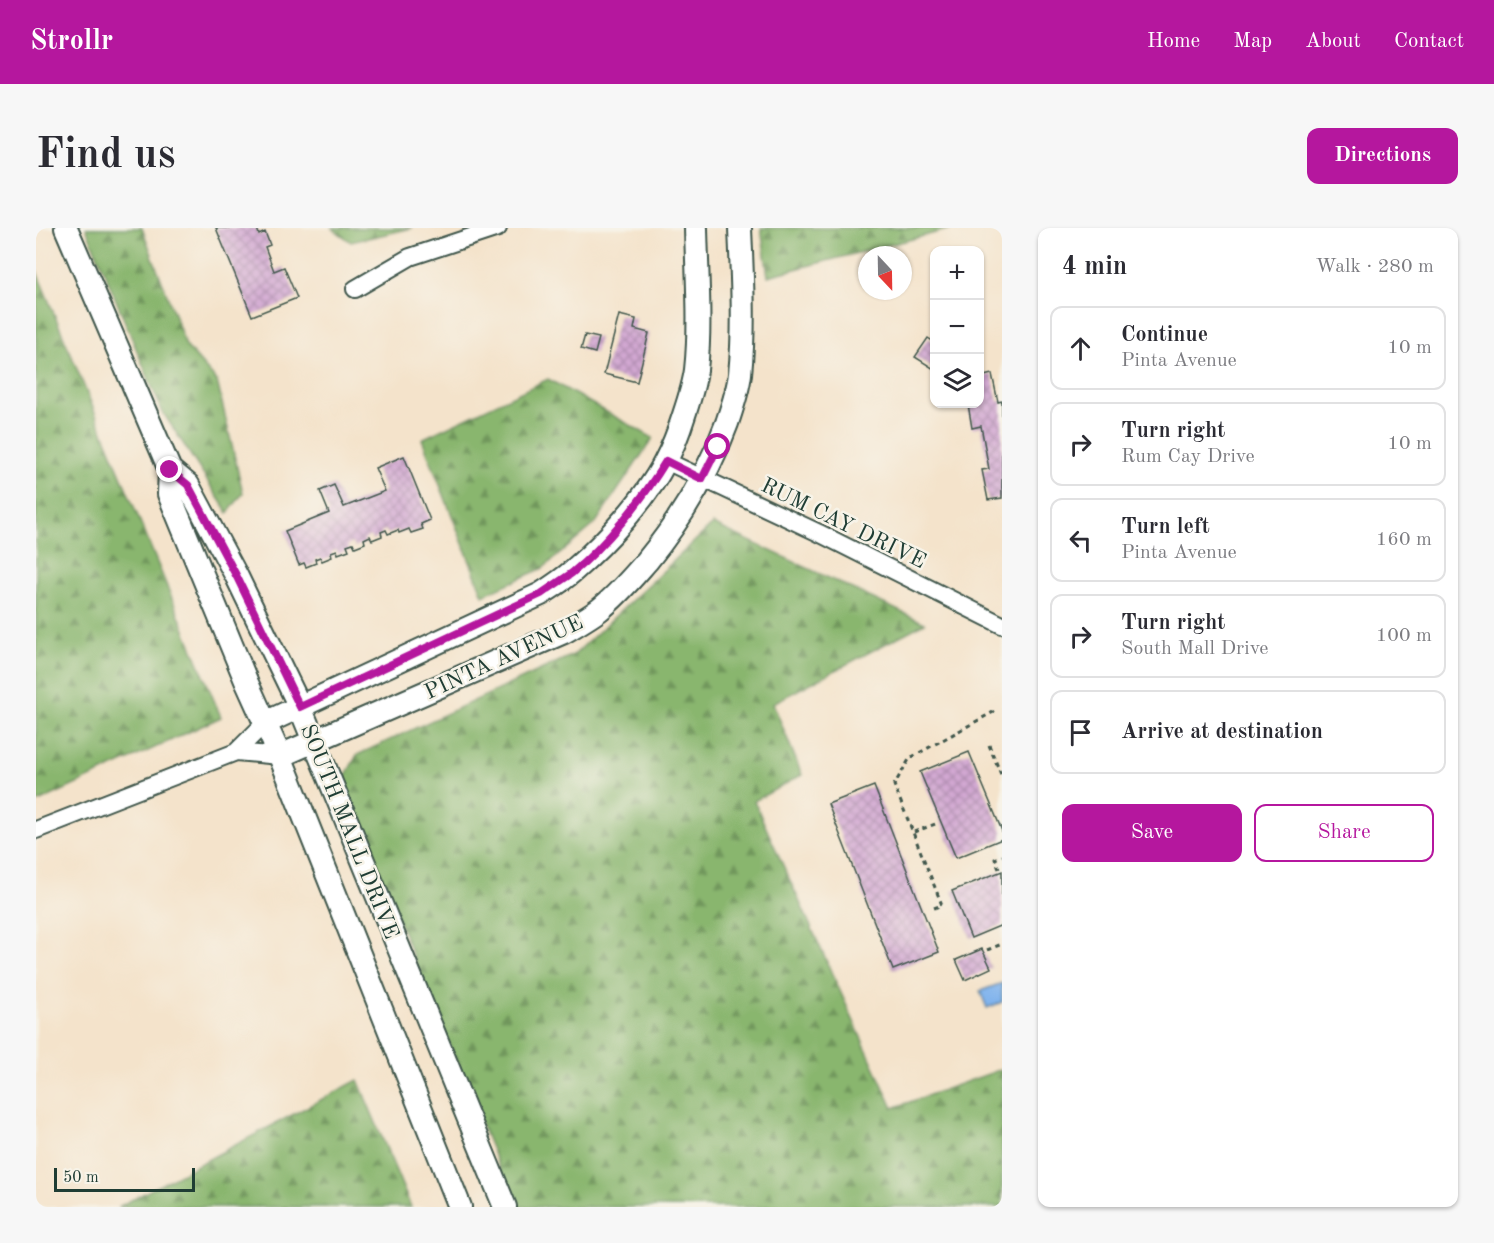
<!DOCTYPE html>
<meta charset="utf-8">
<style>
:root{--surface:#fff;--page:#f7f7f7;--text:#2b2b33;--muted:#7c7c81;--line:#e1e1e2;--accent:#b5179e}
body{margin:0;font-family:"Old Standard TT",serif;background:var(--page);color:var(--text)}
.controls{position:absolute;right:18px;top:18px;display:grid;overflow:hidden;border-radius:12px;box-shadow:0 2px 4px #0004}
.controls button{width:54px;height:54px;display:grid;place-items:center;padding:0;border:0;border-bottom:2px solid var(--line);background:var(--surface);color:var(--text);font:30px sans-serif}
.compass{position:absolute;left:822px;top:18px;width:54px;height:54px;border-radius:50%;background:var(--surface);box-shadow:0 2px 4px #0004;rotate:158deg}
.scale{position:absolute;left:18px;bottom:15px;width:141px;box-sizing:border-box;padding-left:6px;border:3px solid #1f3d34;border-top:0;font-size:16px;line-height:21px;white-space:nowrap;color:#1f3d34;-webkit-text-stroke:4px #f7f3e8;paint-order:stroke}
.stop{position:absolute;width:18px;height:18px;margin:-14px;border:4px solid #b5179e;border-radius:50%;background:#fff}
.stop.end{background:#b5179e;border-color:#fff;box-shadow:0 2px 6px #0008}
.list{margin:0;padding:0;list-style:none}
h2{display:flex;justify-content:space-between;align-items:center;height:78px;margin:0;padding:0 24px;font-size:26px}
h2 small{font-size:20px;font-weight:400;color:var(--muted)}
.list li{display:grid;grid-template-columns:39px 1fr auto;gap:18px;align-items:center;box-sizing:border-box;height:84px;margin:0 12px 12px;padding:0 12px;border:2px solid var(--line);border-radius:12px}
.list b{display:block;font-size:22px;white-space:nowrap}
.list p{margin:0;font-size:20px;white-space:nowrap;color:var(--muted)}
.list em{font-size:20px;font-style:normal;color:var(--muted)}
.actions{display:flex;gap:12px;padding:18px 24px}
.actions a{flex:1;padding:14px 0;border:2px solid var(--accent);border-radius:12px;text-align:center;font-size:21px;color:var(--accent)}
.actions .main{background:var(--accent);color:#fff}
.icon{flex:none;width:33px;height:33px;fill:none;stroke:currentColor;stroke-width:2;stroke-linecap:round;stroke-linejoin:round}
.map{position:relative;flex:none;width:966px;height:979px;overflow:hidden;border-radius:12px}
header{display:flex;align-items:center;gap:36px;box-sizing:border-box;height:84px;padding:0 30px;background:var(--accent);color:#fff}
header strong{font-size:28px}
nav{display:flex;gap:33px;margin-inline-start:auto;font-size:21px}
.intro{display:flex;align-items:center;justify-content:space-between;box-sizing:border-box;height:144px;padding:0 36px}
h1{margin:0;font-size:42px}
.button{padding:15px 27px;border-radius:12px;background:var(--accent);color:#fff;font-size:21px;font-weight:700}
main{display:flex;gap:36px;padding:0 36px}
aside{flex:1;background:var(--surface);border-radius:12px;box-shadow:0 2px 4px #0004}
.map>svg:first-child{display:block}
</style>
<header>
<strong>Strollr</strong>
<nav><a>Home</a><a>Map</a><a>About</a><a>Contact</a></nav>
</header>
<div class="intro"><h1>Find us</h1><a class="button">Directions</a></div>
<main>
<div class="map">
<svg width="966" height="979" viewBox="0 0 966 979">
<defs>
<pattern id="forest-firs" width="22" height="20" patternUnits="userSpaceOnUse" patternTransform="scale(1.5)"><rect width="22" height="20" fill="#89b66e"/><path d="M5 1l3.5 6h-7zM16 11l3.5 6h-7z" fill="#6f955b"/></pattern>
<pattern id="building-cross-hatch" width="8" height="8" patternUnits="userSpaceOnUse" patternTransform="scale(1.5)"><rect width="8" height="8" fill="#d2a7d2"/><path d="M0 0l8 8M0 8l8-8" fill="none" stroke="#aa89ab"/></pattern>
</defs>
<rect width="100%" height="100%" fill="#f7f3e8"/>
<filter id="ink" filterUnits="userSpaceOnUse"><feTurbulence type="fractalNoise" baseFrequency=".0167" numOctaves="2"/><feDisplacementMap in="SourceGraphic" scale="12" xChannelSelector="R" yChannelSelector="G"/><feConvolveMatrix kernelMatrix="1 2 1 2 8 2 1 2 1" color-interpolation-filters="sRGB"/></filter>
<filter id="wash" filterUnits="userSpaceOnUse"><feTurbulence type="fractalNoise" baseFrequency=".008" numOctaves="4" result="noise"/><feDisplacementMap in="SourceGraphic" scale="24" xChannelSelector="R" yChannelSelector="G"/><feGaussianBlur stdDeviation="1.35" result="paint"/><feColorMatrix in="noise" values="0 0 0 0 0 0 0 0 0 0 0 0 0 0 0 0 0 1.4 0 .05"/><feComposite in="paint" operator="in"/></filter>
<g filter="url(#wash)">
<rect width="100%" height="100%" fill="#f4e3cb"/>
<path fill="url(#forest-firs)" stroke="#547a51" stroke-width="1.5" d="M50,0h56l44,118 31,35 26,112 -15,20 -66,-102z
M296,0h80l-61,14z
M725,0h194l-187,48z
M0,42l185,447 -185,86z
M512,151l105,59 -58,86 -52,44 -60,27 -61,-156z
M677,296l212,99 -152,80 29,72 -48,26 139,307 109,-39v138h-487l-173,-425 15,-27 218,-101z
M322,852l53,127h-293z"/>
<path fill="#80b3ed" stroke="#507890" stroke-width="1.5" d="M966,755v19l-15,6 -7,-17z"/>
<g id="blocks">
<path fill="url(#building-cross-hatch)" d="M180,0h41l2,7 6,-3 5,13 -5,2 9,24 10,-4 13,31 -45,18z
M583,87l17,4 -2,10 15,4 -12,49 -33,-8z
M549,107l14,3 -4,15 -14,-4z
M892,110l6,4v27l-19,-12z
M956,146l6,28 4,-1v97l-14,2 -6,-30 7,-1 -8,-43 -9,2 -4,-24h12v-27z
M368,228l26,64 -9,4 2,5 -12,4 -2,-4 -10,4 -1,-3 -10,4 -2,-4 -5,2 1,4 -10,4 -2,-4 -6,3 1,4 -10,4 -2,-4 -6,2 2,5 -11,4 -1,-4 -6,2 1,5 -10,4 -2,-4 -5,2 1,4 -10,4 -2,-4 -5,2 -14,-34 44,-18 -9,-22 14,-6 10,22 41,-16 -10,-23z
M933,524l33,79v8l-46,19 -36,-86z
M838,558l65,166 -46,18 -65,-166z
M966,643v54l-31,13 -19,-47z
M946,721l9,19 -26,12 -9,-20z"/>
</g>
</g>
<g filter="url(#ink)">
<use href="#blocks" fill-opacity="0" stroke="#3f564b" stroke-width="1.5"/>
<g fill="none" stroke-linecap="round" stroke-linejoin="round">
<defs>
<path id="street" d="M319,61l55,-32 88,-29
M630,233l153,72 183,92
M200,524l44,4
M0,602l200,-78 29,-29"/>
<path id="secondary" d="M30,0l104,242 -1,24 78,189 33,73 180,451
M134,242l18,15 49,92 63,130 205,500
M229,495l276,-129c11,-7 23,-15 33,-24 32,-28 72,-71 91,-108 8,-15 14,-31 19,-47 5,-15 10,-30 12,-45 5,-45 1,-96 0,-142
M244,528l284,-124c12,-7 24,-14 35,-22 18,-14 33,-32 48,-49 35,-43 61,-86 80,-138 5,-15 11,-32 13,-49 5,-48 2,-97 0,-146"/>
</defs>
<use href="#street" stroke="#3f564b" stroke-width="20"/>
<use href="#secondary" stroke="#3f564b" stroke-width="26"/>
<path stroke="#3f564b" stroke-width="3" stroke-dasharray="4.5 4.5" stroke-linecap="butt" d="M953,517l13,32
M878,604l24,-9
M963,641l-4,-10 7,-3
M898,680l8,-3 -48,-120 16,-27 85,-47
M951,722l15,-6"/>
<use href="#street" stroke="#fff" stroke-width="16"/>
<use href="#secondary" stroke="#fff" stroke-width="22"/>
</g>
</g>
<g fill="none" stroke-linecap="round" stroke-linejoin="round" filter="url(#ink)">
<path stroke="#b5179e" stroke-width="8" d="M134,242l18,15 49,92 63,130 241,-113c10,-7 21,-14 31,-21 34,-28 71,-74 94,-112l36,18 16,-32"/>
</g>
<g text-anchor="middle" stroke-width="5" stroke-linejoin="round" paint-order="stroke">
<g font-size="22" fill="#1f3d34" stroke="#f7f3e8">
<text transform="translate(808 294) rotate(26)" y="8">RUM CAY DRIVE</text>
<text transform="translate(467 428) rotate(-25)" y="8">PINTA AVENUE</text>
<text transform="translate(315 603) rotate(68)" y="8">SOUTH MALL DRIVE</text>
</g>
</g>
</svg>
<div class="controls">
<button>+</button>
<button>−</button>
<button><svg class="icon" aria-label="layers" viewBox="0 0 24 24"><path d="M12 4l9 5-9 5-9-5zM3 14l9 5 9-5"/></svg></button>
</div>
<svg class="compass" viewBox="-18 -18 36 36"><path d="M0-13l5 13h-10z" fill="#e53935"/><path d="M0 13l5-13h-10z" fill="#7c7c81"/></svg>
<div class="scale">50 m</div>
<div class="stop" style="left:682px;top:219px"></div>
<div class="stop end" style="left:134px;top:242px"></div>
</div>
<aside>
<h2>4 min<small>Walk · 280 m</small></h2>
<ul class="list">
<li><svg class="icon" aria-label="ahead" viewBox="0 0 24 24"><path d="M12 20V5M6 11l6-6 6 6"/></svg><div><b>Continue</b><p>Pinta Avenue</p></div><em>10 m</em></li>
<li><svg class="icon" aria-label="right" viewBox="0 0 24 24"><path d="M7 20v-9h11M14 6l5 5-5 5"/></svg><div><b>Turn right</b><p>Rum Cay Drive</p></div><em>10 m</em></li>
<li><svg class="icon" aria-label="left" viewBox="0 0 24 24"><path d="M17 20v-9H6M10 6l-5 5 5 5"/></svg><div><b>Turn left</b><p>Pinta Avenue</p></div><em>160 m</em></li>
<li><svg class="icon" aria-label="right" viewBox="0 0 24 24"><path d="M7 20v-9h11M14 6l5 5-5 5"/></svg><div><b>Turn right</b><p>South Mall Drive</p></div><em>100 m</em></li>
<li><svg class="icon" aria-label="arrive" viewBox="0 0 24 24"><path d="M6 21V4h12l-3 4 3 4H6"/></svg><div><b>Arrive at destination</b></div></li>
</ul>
<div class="actions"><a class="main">Save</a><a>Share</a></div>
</aside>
</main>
